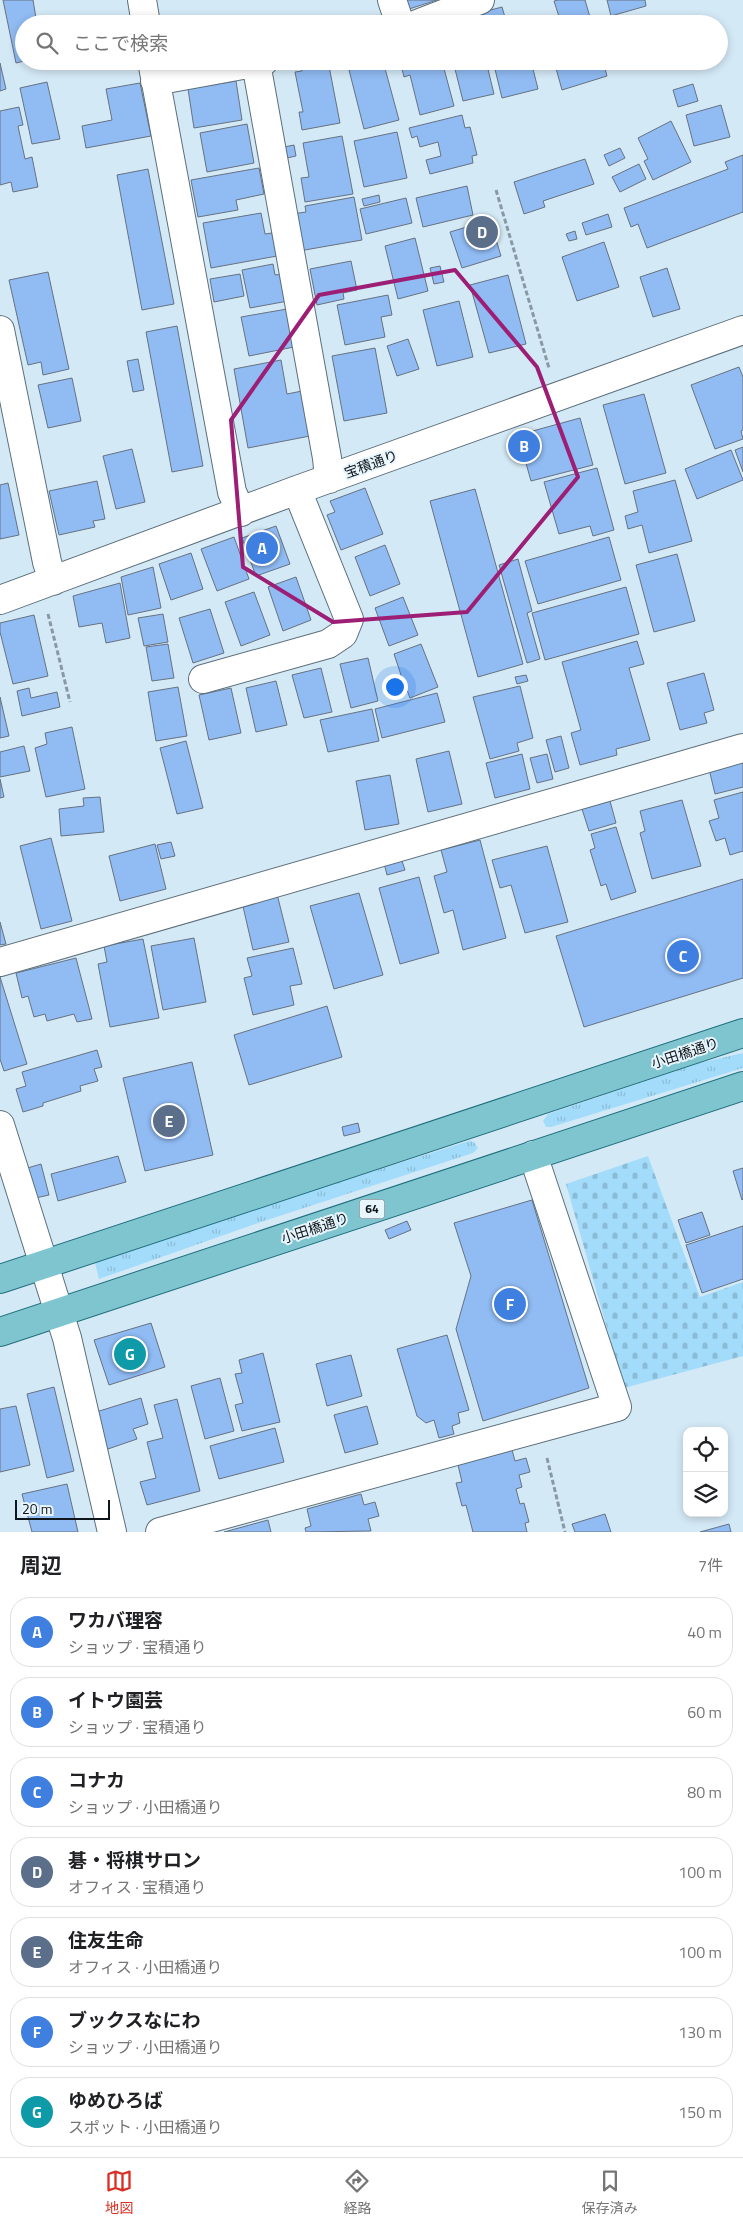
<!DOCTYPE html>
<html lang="ja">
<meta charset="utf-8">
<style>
:root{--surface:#fff;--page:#f6f6f6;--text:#202124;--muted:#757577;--line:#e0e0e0;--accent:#d93025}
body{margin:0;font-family:"Titillium Web","Noto Sans JP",sans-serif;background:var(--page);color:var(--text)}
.controls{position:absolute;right:15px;bottom:15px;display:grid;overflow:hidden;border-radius:10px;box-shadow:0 2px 8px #0003}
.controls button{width:45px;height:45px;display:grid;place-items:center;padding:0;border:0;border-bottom:1px solid var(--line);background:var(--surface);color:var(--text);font:25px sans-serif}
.scale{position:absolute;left:15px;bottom:12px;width:95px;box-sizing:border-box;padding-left:5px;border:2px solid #0f161b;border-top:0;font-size:14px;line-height:18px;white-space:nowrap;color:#0f161b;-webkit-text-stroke:4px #e8f5fd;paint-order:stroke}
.you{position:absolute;left:394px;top:686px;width:18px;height:18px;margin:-12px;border:4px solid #fff;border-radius:50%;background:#1a73e8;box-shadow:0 0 0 8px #1a73e833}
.badge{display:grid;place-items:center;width:32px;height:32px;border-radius:50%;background:var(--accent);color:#fff;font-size:16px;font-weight:700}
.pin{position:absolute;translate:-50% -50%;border:2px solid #fff;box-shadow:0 1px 5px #0006}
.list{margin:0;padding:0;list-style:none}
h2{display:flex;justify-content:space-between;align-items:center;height:65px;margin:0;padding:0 20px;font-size:21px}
h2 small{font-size:16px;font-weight:400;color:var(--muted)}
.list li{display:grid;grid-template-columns:32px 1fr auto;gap:15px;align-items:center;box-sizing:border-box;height:70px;margin:0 10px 10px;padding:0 10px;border:1px solid var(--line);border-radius:20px}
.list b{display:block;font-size:19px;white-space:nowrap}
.list p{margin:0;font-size:16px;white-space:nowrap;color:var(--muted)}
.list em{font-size:16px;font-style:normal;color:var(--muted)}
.icon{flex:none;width:28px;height:28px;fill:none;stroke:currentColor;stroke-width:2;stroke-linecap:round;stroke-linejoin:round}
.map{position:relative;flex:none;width:743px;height:1532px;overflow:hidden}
.search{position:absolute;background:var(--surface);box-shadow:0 2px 8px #0003;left:15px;right:15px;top:15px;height:55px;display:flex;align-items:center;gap:12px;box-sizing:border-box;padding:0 18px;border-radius:28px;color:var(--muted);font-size:19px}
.sheet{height:625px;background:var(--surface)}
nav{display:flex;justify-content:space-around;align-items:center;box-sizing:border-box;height:70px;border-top:1px solid var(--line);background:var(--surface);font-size:14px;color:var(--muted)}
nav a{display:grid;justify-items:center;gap:2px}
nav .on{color:var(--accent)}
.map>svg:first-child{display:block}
</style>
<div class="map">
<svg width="743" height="1532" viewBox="0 0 743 1532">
<defs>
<pattern id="grass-tufts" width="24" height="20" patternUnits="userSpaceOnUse" patternTransform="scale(1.25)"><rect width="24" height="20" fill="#a3dcfb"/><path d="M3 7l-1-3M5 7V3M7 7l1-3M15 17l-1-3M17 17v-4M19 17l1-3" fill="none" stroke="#8bbcd7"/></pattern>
<pattern id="cemetery-stones" width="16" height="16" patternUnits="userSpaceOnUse" patternTransform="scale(1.25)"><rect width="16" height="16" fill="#a3dcfb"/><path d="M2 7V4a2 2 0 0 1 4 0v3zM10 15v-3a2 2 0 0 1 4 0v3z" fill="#8bbcd7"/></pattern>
</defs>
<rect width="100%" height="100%" fill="#d4e9f6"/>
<path fill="url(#grass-tufts)" d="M743,1053v15l-192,59h-5l-3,-6 5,-7 151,-51z
M469,1141l5,1 4,6 -5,5 -212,69 -162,57 -5,-20z"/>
<path fill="url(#cemetery-stones)" d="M648,1156l52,141 43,-15v74l-119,32 -58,-204z"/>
<path fill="#90bbf3" stroke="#667282" d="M3,0h30l4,24h-13v37l-8,2z
M403,0h34l-31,10z
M558,0h27l7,24h-35l4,-1 -7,-22z
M607,0h38l1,6 -35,10z
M502,7l5,17h-21l-3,-12z
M648,18l1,6h-30z
M310,61h8l1,7 10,-2 11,57 -38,7 -3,-18h4l-8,-40 7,-1 -2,-8z
M368,61h15l16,59 -35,9 -16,-63z
M400,61h42l12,45 -34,9 -10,-40 -6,2z
M453,61h33l8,33 -31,7z
M493,61h38l7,28 -36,9z
M554,61h49l4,15 -45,14z
M617,61h33l-32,7z
M0,63l6,26 -6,2z
M236,81l6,39 -48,8 -6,-39z
M47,82l13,57 -28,5 -12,-56z
M140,83l11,53 -65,12 -4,-22 30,-6 -6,-31z
M693,84l5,17 -20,6 -5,-17z
M721,105l9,32 -36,9 -8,-31z
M19,107l4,18 -5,1 7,33 7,-2 6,30 -25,5 -2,-10 -11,3v-74z
M462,115l3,13 5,-1 7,28 -5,1 1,7 -43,11 -4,-14 15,-4 -3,-14 -18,5 -3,-11 -5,2 -3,-10z
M671,121l20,41 -38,18 -9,-19 4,-2 -10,-21z
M247,124l7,39 -47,9 -7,-39z
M397,132l10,46 -43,9 -10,-46z
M342,136l11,58 -48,8 -4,-24 8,-1 -6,-34z
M294,145l2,11 -9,2 -3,-11z
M620,148l5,10 -16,8 -5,-11z
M743,155v57l-96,36 -9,-24 -7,3 -7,-19 104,-39 -3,-7z
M585,159l9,25 -51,17 2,6 -21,7 -10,-32z
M639,164l7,15 -26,13 -8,-15z
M259,168l5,26 -28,6 2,10 -40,7 -7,-37z
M148,169l26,135 -32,6 -25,-135z
M467,186l6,29 -50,12 -7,-29z
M379,195l1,7 -16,4 -2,-7z
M354,197l8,43 -63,11 -7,-37 14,-2 -1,-6z
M406,198l6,25 -46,11 -6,-25z
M261,213l4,21 7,-1 5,23 -66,12 -8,-45z
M608,214l4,13 -26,8 -4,-12z
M490,220l11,36 -39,12 -12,-36z
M575,231l2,8 -8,2 -3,-7z
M415,238l13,53 -30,8 -13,-53z
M604,242l15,45 -42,14 -15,-44z
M351,261l6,29 -14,3 1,6 -27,6 -7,-36z
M273,264l2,11 8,-1 5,27 -38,7 -8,-38z
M440,266l4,16 -10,2 -4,-16z
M667,268l13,41 -27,8 -13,-40z
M48,272l21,97 -26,6 -2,-13 -13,3 -19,-85z
M240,274l4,22 -30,6 -4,-23z
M508,275l18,69 -37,9 -19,-68z
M388,295l4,20 -11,2 4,20 -40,8 -8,-40z
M459,301l14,56 -36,9 -14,-56z
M287,309l7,38 -45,9 -8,-39z
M177,326l26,140 -31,6 -26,-140z
M408,339l11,30 -22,7 -10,-30z
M375,348l12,65 -43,8 -12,-65z
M138,359l6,31 -11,2 -6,-31z
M281,360l6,34 15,-3 8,45 -62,12 -14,-79z
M739,367l4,10v53l-2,1 2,8 -28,10 -24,-64z
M72,378l9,43 -33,7 -10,-43z
M644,394l22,79 -41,11 -22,-79z
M580,418l13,47 -62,16 -13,-46z
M743,447v25l-8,-22z
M132,449l13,53 -29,7 -13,-53z
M731,450l12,30 -46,19 -12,-30z
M597,468l17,62 -21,6 -3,-10 -31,8 -15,-52z
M675,480l17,61 -43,12 -7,-28 -14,4 -3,-13 13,-4 -5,-21z
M97,481l8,38 -12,2 2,6 -36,8 -10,-44z
M8,483l11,52 -19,4v-54z
M365,488l18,46 -42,16 -14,-35 8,-3 -5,-11z
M475,489l48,175 -45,13 -48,-176z
M276,526l14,38 -34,12 -14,-38z
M234,537l15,42 -32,12 -16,-42z
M609,537l12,43 -83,24 -13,-43z
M385,545l15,39 -30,12 -15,-39z
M191,553l12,36 -32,11 -12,-36z
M677,554l18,67 -41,11 -18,-67z
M518,559l14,52 -5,2 13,46 -13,4 -28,-98z
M153,567l8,41 -33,7 -7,-38z
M296,577l15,43 -28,11 -15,-44z
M120,583l10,55 -24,5 -4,-20 -23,4 -6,-31z
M626,587l13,47 -94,26 -13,-47z
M254,592l16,43 -29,11 -16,-44z
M403,597l15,38 -29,11 -14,-38z
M210,609l14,44 -31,10 -14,-45z
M163,614l5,28 -24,4 -6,-28z
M34,615l14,61 -35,8 -13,-52v-9z
M637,641l7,23 -15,4 21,72 -34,9 1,6 -37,10 -9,-32 10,-3 -19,-68z
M168,644l6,34 -22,3 -6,-34z
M421,644l17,43 -28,11 -3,-8 -7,3 -5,-16 6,-2 -7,-21z
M368,658l10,43 -27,7 -11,-44z
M321,668l11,44 -28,6 -12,-43z
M704,673l10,37 -10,3 3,10 -27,7 -13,-47z
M526,675l2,6 -11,3 -2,-7z
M276,681l11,44 -31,7 -10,-44z
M520,686l13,52 -16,5 2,8 -29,8 -17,-62z
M178,687l9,49 -31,5 -8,-49z
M29,688l2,10 26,-6 3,15 -38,9 -5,-25z
M231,688l10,45 -32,7 -10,-45z
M437,693l8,29 -63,16 -7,-29z
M0,697l9,39 -9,2z
M372,709l7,32 -51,11 -8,-32z
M72,727l13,62 -39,8 -11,-49 12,-4 -2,-11z
M561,736l8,32 -14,4 -9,-32z
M186,741l17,67 -26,6 -17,-66z
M24,746l6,25 -30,6v-25z
M449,751l13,53 -34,8 -12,-53z
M522,754l8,35 -35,9 -9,-35z
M547,754l6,25 -16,4 -7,-25z
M743,761v26l-28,7 -6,-25z
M390,775l9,49 -34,6 -9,-49z
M0,779l4,18 -4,1z
M743,792v59l-13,4 -5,-17 -9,3 -7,-20 10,-3 -5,-18z
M100,797l4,35 -43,4 -2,-27 25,-3 -1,-8z
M682,800l19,66 -49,13 -12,-46 5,-2 -5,-20z
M610,801l6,22 -27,8 -7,-22z
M616,827l20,65 -25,8 -5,-16 -5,2 -11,-36 5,-2 -4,-14z
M51,838l21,83 -31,8 -21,-83z
M480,840l26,98 -43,12 -10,-40 -9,3 -10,-37 13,-4 -6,-22z
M171,842l4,14 -14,3 -4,-14z
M155,844l11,45 -46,12 -11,-45z
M547,846l21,76 -43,11 -14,-48 -11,3 -8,-28z
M401,858l4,12 -18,5 -3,-12z
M419,877l20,76 -39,11 -21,-76z
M743,879v99l-159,49 -28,-91z
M359,893l24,82 -49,14 -24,-83z
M277,894l12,48 -36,8 -11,-48z
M0,922l6,22 -6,1z
M194,938l12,64 -43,8 -12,-64z
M143,939l16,79 -49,9 -12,-63 9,-2 -3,-16z
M293,948l9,36 -12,2 4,19 -41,10 -9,-37 8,-2 -5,-18z
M76,958l16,61 -15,3 -3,-8 -27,7 -2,-7 -11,3 -6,-21 -6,2 -6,-25z
M0,977l27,87 -23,7 -4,-12z
M327,1006l15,51 -93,28 -15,-50z
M97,1050l5,17 -8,2 4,12 -18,5 1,5 -38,12v3l-20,6 -7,-23 10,-3 -4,-14z
M192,1062l21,93 -68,16 -22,-93z
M358,1123l2,9 -16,4 -2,-9z
M118,1156l8,26 -68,19 -7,-27z
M41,1164l8,31 -18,4 -7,-30z
M743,1168v31l-1,1 -9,-29z
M532,1200l57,188 -106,33 -27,-92 15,-53 -17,-53z
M702,1212l8,23 -24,8 -8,-23z
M407,1221l4,9 -22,9 -4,-9z
M743,1226v53l-41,14 -16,-48z
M151,1323l14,44 -56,18 -15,-45z
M447,1335l22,75 -11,3 2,10 -8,3 2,8 -15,4 -5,-18 -8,3 -9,-7 -20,-67z
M263,1353l17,69 -38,9 -7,-26 8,-2 -8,-29 7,-1 -3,-13z
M351,1355l11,41 -35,10 -11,-42z
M220,1378l14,53 -29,8 -14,-53z
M54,1387l20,84 -27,7 -20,-84z
M141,1398l7,26 -15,5 4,10 -32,11 -12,-37z
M177,1399l23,92 -53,14 -7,-23 16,-4 -9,-36 16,-4 -9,-33z
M16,1406l14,59 -30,7v-63z
M367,1406l11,38 -33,9 -11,-38z
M275,1428l9,34 -65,17 -9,-33z
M512,1450l3,11 11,-3 4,14 -11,3 3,12 -6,2 4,15 4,-1 5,19 -4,1 2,9h-54l-7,-27 -4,1 -6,-23 6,-1 -4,-17z
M67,1484l11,48h-46l-10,-38z
M361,1494l3,11 11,-3 4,14 -11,3 3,12 -65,1 -1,-4 6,-2 -4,-17z
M605,1514l6,18h-36l-3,-8z
M268,1520l3,12h-47z
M729,1524l2,8h-31z"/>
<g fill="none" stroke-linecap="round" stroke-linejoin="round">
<defs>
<path id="minor" d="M142,0l4,24
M392,0l8,24
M417,24l63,-24
M152,61l80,431 9,20
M256,63l71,395 2,21
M155,81l109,-20
M0,330l47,232 6,19
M0,600l297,-110 446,-160
M203,679l125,-35 15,-10 6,-15 -52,-129
M0,962l743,-214
M0,1125l67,213 45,194
M160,1532l457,-125 -84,-252"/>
<path id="primary" d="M0,1279l743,-246
M0,1332l743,-246"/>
</defs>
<use href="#minor" stroke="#5c6f7a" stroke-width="30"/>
<use href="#primary" stroke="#206e7c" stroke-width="30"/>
<path stroke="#8999a3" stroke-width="3" stroke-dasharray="5 2.5" stroke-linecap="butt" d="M496,190l53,178
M48,614l22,88
M547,1458l18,74"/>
<use href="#minor" stroke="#fff" stroke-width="28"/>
<use href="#primary" stroke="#7fc5d0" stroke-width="28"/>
</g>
<path fill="none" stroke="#9c1f75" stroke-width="4" stroke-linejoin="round" d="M455,270l82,97 41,110 -111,135 -134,10 -90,-55 -12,-147 88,-125z"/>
<g text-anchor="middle" stroke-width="4" stroke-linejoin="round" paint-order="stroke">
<rect fill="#e8f5fd" stroke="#50595f" stroke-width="1" x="359.5" y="1199.5" width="25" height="19" rx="4"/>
<g font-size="12" font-weight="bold" fill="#0f161b">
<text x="372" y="1213">64</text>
</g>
<g font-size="14" fill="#0f161b" stroke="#e8f5fd">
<text transform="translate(371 464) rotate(-20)" y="5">宝積通り</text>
<text transform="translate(685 1053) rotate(-18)" y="5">小田橋通り</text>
<text transform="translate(315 1228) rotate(-18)" y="5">小田橋通り</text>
</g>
</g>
</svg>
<div class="controls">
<button><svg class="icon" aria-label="locate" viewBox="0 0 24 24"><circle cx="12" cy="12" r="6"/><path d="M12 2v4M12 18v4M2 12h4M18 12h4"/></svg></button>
<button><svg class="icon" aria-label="layers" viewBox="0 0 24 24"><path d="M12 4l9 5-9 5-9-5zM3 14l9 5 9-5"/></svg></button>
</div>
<div class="scale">20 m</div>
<div class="you"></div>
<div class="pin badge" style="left:262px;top:548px;background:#3f7fe0">A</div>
<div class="pin badge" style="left:524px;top:446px;background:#3f7fe0">B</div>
<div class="pin badge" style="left:683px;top:956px;background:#3f7fe0">C</div>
<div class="pin badge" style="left:482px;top:232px;background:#5c6f8a">D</div>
<div class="pin badge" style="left:169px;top:1121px;background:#5c6f8a">E</div>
<div class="pin badge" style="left:510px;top:1304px;background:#3f7fe0">F</div>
<div class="pin badge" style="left:130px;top:1354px;background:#0f9aa8">G</div>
<div class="search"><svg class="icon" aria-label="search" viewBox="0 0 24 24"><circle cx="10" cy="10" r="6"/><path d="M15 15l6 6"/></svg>ここで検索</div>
</div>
<section class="sheet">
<h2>周辺<small>7件</small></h2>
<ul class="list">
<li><span class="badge" style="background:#3f7fe0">A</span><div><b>ワカバ理容</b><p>ショップ · 宝積通り</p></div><em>40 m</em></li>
<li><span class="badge" style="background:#3f7fe0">B</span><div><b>イトウ園芸</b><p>ショップ · 宝積通り</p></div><em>60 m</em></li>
<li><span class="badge" style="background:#3f7fe0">C</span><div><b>コナカ</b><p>ショップ · 小田橋通り</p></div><em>80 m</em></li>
<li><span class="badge" style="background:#5c6f8a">D</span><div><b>碁・将棋サロン</b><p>オフィス · 宝積通り</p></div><em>100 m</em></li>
<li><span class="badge" style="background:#5c6f8a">E</span><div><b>住友生命</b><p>オフィス · 小田橋通り</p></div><em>100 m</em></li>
<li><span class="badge" style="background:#3f7fe0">F</span><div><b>ブックスなにわ</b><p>ショップ · 小田橋通り</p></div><em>130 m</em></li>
<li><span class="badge" style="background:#0f9aa8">G</span><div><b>ゆめひろば</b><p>スポット · 小田橋通り</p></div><em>150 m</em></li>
</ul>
</section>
<nav>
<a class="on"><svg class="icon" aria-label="map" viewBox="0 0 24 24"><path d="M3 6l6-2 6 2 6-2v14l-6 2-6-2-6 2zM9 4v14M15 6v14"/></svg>地図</a>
<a><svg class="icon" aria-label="directions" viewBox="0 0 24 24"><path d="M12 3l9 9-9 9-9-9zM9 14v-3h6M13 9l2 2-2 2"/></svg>経路</a>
<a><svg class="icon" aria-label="saved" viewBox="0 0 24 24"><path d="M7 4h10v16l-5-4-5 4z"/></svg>保存済み</a>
</nav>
